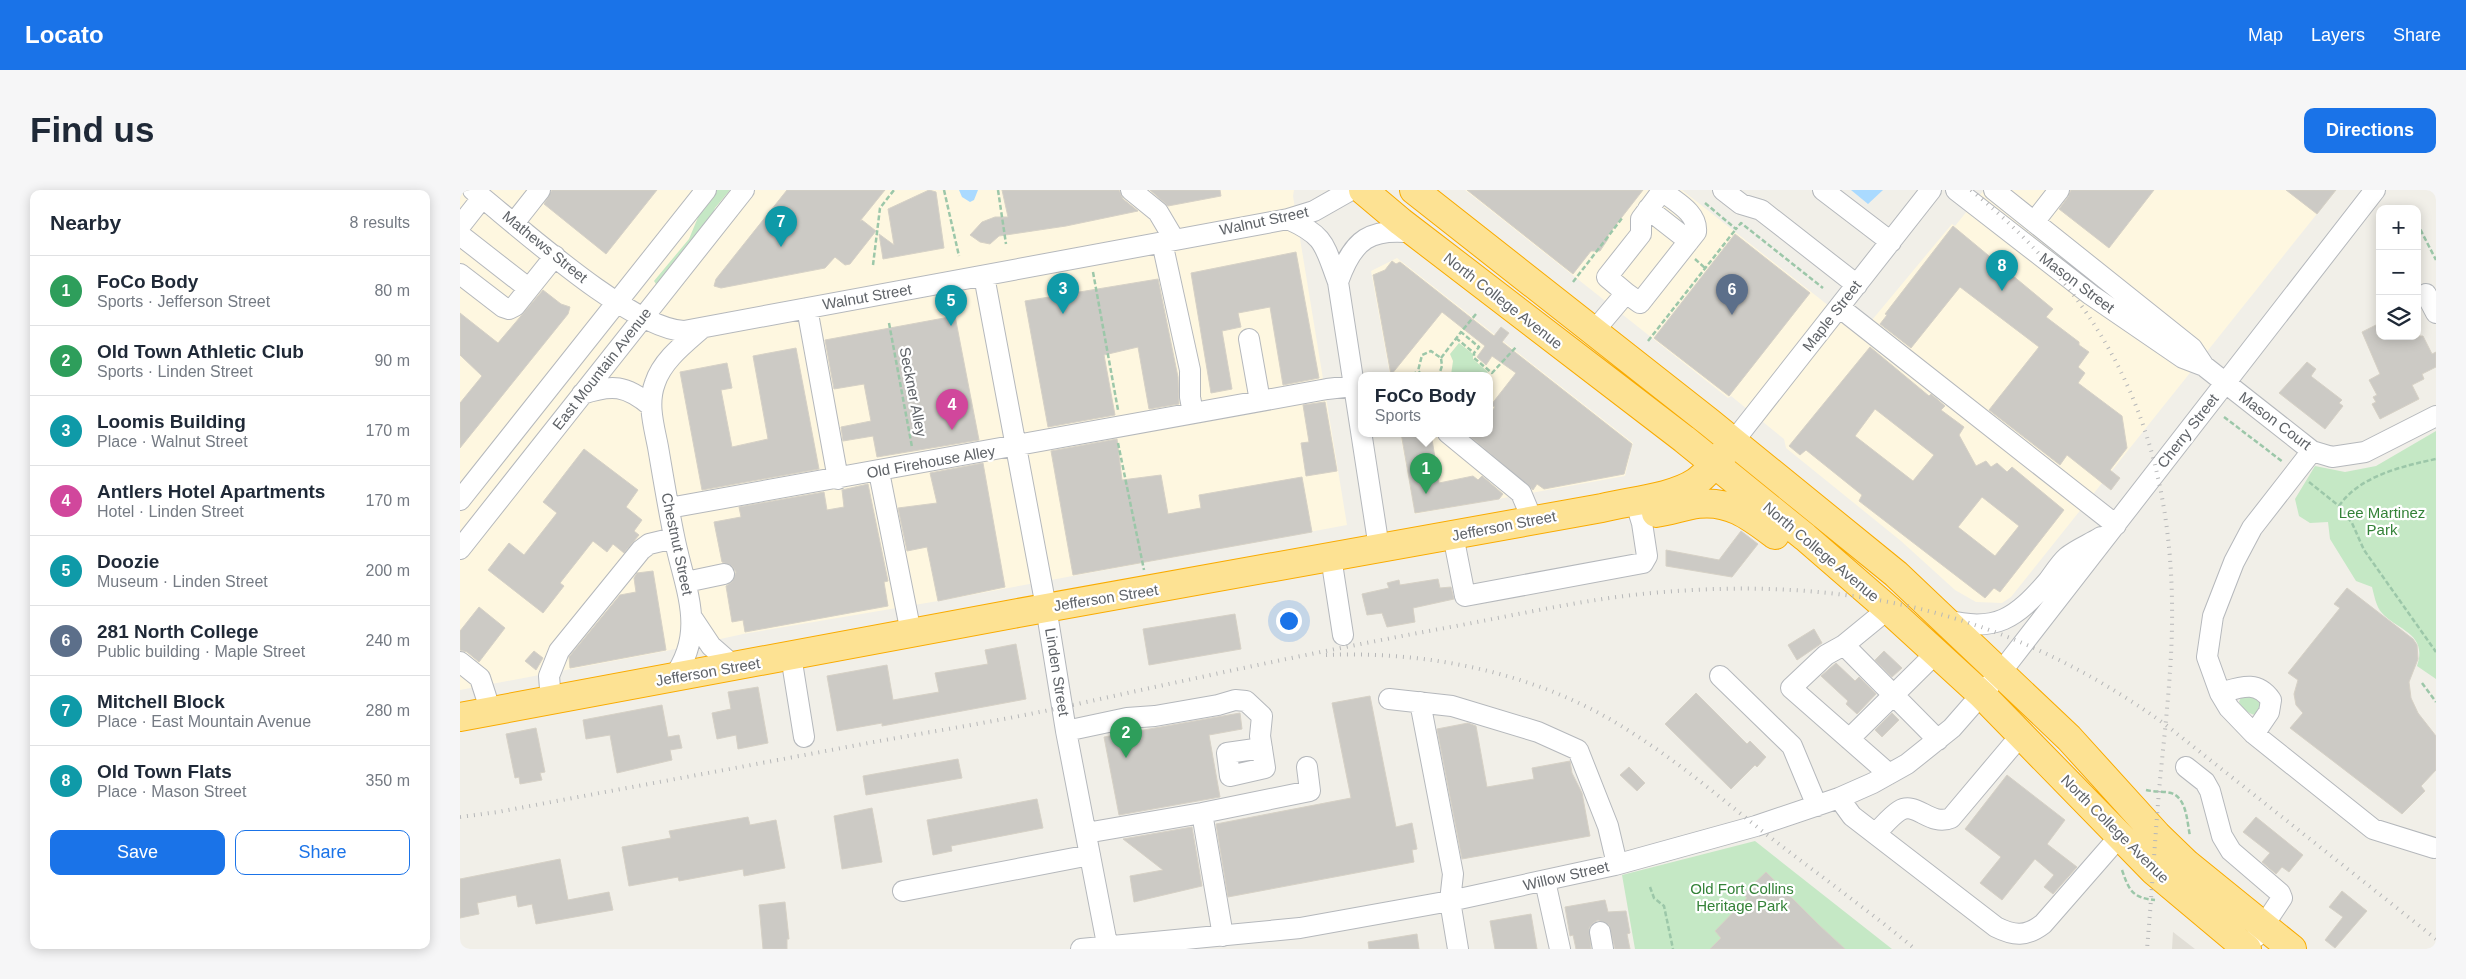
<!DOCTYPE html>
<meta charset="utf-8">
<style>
:root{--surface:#fff;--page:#f6f6f7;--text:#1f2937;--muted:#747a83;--line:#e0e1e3;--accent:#1a73e8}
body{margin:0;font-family:Helvetica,sans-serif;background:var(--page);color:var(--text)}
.controls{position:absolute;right:15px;top:15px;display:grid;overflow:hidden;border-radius:10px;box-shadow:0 2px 12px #0003}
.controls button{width:45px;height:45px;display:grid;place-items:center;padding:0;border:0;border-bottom:1px solid var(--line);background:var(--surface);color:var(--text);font:25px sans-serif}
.you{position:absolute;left:828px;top:430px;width:18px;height:18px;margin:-12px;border:4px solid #fff;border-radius:50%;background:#1a73e8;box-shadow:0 0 0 8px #1a73e833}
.badge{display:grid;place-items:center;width:32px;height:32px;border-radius:50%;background:var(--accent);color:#fff;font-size:16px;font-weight:700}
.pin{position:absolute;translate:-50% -41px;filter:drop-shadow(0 1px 2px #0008)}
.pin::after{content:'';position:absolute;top:26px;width:18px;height:15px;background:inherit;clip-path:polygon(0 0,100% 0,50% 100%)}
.popup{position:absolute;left:898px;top:182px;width:135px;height:65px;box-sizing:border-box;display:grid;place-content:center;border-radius:10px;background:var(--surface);filter:drop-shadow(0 1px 4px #0005);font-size:16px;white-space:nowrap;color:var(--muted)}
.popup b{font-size:19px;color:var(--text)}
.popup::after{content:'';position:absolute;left:50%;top:100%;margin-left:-10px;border:10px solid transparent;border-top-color:var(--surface)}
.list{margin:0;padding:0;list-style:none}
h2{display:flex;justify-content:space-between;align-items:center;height:65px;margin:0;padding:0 20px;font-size:21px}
h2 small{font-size:16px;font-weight:400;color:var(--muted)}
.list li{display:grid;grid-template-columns:32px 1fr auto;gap:15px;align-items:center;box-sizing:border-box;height:70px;padding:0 20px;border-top:1px solid var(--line)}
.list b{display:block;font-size:19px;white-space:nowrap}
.list p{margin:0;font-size:16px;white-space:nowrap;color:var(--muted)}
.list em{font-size:16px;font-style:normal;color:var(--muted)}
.actions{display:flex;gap:10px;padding:15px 20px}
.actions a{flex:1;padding:11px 0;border:1px solid var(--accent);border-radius:10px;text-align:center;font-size:18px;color:var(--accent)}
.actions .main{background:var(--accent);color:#fff}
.icon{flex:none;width:28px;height:28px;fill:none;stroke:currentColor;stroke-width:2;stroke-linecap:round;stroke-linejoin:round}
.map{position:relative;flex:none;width:1976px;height:759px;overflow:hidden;border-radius:10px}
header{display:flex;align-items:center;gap:30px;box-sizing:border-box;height:70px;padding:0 25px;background:var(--accent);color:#fff}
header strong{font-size:24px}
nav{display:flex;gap:28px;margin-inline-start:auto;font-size:18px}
.intro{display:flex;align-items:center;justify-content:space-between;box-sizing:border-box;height:120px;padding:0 30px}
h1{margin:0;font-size:35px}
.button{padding:12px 22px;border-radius:10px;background:var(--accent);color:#fff;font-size:18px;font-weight:700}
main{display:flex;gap:30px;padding:0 30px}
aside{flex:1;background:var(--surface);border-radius:10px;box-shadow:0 2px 12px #0003}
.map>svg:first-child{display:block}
</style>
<header>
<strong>Locato</strong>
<nav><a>Map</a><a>Layers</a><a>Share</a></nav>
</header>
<div class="intro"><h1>Find us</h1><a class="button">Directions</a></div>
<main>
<aside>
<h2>Nearby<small>8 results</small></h2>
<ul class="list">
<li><span class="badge" style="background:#2e9e5b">1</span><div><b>FoCo Body</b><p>Sports · Jefferson Street</p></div><em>80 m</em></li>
<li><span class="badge" style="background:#2e9e5b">2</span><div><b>Old Town Athletic Club</b><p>Sports · Linden Street</p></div><em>90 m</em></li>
<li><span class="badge" style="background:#0f9aa8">3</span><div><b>Loomis Building</b><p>Place · Walnut Street</p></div><em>170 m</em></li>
<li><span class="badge" style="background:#d1479c">4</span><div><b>Antlers Hotel Apartments</b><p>Hotel · Linden Street</p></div><em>170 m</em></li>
<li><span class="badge" style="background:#0f9aa8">5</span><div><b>Doozie</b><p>Museum · Linden Street</p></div><em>200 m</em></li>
<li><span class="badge" style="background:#5c6f8a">6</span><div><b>281 North College</b><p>Public building · Maple Street</p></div><em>240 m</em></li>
<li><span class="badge" style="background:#0f9aa8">7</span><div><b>Mitchell Block</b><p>Place · East Mountain Avenue</p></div><em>280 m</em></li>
<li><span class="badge" style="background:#0f9aa8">8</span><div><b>Old Town Flats</b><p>Place · Mason Street</p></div><em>350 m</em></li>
</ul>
<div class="actions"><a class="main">Save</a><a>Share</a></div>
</aside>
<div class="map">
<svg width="1976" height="759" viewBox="0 0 1976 759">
<rect width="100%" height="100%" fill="#f1efe8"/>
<path fill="#fef7e0" d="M0,0h834l-1,6 54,329 -409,76 -195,33 -77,17 -206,39z
M1005,0h217l180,142 90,-108 3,2 29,-36h352l-325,407 -9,6 -26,-1 -21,-12 -54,-49 -115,-93 -2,-9 -53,-43 -3,2z
M937,68l236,185 -8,33 -210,38 -15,-81h90v-58h-100l-19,-104z"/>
<path fill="#e1ded6" d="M1713,742l22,17h-23z"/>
<path fill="#c5e8c5" d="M257,0h13l-15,18 -5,13 -51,63h-3l-2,-3 35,-42 12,-29z
M999,153l14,11v5l15,13 -3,3h-34l2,-14 -3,-7z
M1976,241v248l-19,-13c11,-33 -19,-35 -35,-53 -6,-6 -8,-19 -10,-26l-16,-6 -26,-42 -2,-17 -18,1 -11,-7 -4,-17 20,-33 30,6 31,-6z
M1783,502l19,7 -3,13 -4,3c-8,-2 -12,-6 -16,-13z
M1295,651l137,108h-257l-13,-74z"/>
<path fill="#aadaff" d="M499,0h19l-4,10 -4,2 -8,-5z
M1391,0h32l-15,14z"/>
<path fill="#cccac5" stroke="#d6d1c6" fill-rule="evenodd" d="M92,0h105l-51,64 -62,-50z
M327,0h98l-25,31 2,-1 14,11 -26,33 -5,1 -10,-8 -10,11 -104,20 -7,-2 2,-7z
M469,0l7,2 8,56 -61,11 -4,-25 15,11 -6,-36z
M542,0h117l4,9 15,12 -72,15 -67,10 -9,8 -10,-2 -10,-7 12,-13 13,-5h13z
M690,0h70l1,6 -53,10z
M1007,0h176l-35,45v4l-8,12h-9l-18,23z
M1611,0h83l-45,58 -50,-39 9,-12z
M1826,0h50l-19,24z
M1493,36l100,83 -7,8 33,25v3l10,7 -11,15 7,6 -7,10 44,33 5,32 -17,22 10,8 -9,12 -44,-35 -7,10 -71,-55 50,-63 -79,-60 -49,61 -31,-24 7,-9 -2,-1z
M1275,44l75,59 -81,103 -75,-58z
M836,62l23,126 -36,7 -13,-78 -32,6 3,14 -19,4 10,58 -21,4 -20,-120z
M932,71l4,3 4,-2 94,74 7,-9 8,6 -7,9 130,102 -8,30 -80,15 -7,-5 -4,6 -67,-57h24v-19l5,-7 -4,-2 25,-32 -24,-17 -6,9 -9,-8 8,-11 -43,-34 -51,63 -18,-100 12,-5z
M698,89l20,98 1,27 -30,5 -11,-62 -34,8 11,60 -67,12 -23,-126z
M83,100l18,14 9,3 -2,7 -108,134v-45l22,-27 -22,-21v-42l38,30z
M495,126l24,124 -102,17 -4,-21 -30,5 -2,-14 30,-6 -7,-37 -30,5 -9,-49z
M1920,133v13h43l9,18 4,-2v15l-14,7 2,5 -12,6 7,14 -39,20 -8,-15 4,-2 -3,-5 4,-2 -8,-15 11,-6 -18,-42z
M1410,157l59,49 2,-2 14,12 -4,4 23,17 -5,8 17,31 10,-5 5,6 6,-4 10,9 5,-5 52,43 -64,82 -6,-4 -9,10 -126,-97 3,-6 -56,-45 -6,5 -11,-9zM1415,219l59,46 -21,26 -58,-45zM1522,307l37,29 -24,30 -37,-29z
M336,158l23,121 -117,21 -22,-118 47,-9 5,25 -11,2 11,57 36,-8 -15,-83z
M1847,172l9,7 -5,7 1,1 30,23 -3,3 4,3 -18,23 -46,-36z
M865,212l12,69 -31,5 -5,-33 8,-1 -6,-37z
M941,243h30l8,50 34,-7 5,4 4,-4 21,18 -4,5 -84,14z
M657,249l5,41 39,-5 7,39 33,-6 -2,-13 103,-18 10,55 -239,43 -22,-124z
M124,259l54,41 -12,17 16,13 -8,11 5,4 -15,18 -11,-9 -6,8 -14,-11 -33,42 4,3 -21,27 -55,-43 21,-27 15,12 33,-42 -14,-11z
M523,273l22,124 -67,14 -11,-54 -20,4 -9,-43 39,-5 -7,-30z
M408,294l20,97 -4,1 4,24 -143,26 -2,-12 -11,2 -6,-36 6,-4 4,-10 -4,-6 -10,-4 -8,-40 27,-5 -2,-10 85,-15 3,18 17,-3 -2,-17z
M1281,341l17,13 -26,33 -66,-11v-16l53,10z
M193,381l13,79 -96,18 -1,-11 51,-62 16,-3 -2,-14 3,-5z
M978,389l2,9 11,-1 3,12 -41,9 2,14 -28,5 -5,-14 -15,2 -5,-21 27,-6 -2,-5 12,-3 1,5z
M1887,398l66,51 4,6 1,14 -9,23 2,16 7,15 18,23v34l-15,16 4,5 -23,23 -112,-86 13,-15 -7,-8 -2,-11 4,-14 -10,-7 52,-65 -6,-4z
M19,417l26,21 -26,34 -12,-10 -7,-2v-19z
M775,424l6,35 -92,16 -6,-36z
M1354,439l8,14 -25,17 -9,-15z
M556,454l10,55 -144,27v-3l-45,8 -10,-55 60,-11 6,35 46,-8 -4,-19 53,-9 -3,-14z
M74,461l9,7 -7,12 -11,-9z
M1424,461l18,17 -10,9 -17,-17z
M1376,473l19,18 4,-4 17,17 -19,20 -11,-10 2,-3 -27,-25z
M298,497l10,56 -30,6 -2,-14 -19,4 -5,-26 19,-4 -3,-17z
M1236,503l51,51 3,-3 16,16 -9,10 -2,-2 -24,24 -66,-65z
M910,506l26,131 16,-4 5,26 -5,1 2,12 -186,35 -12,-73 135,-26 -19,-95z
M202,515l6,32 11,-2 3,13 -12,2 2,10 -55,13 -7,-38 -24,4 -3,-19z
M780,523l2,16 -33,6 11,62 -101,18 -15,-78z
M1432,523l7,7 -17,17 -7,-7z
M1008,533l8,3 11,61 47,-8 -2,-11 38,-7 2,12 10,20 8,43 -128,23 -25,-130z
M76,538l9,44 -5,1 2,7 -22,4 -1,-7 -4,1 -9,-44z
M498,569l4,19 -96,17 -3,-19z
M1169,577l16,16 -8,8 -17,-16z
M1547,585l58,45 -18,24 30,23 -24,27 -9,-7 10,-12 -19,-16 -33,41 -22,-17 21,-26 -36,-28z
M577,609l6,29 -92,18 1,5 -19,4 -6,-35z
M412,618l10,54 -40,7 -8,-53z
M288,627l2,8 26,-5 9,48 -41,8 -1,-7 -64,12 -1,-4 -49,9 -7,-39 49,-9 -2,-7z
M1796,627l47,38 -14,17 -7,-5 -6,7 -14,-12 8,-9 -27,-21z
M732,637l10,59 -68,16 -4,-26 33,-6 -40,-31z
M100,669l8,41 41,-8 4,18 -77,14 -4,-20 -14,3 -2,-12 -39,8 2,11 -19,4v-39z
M1306,682l53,53 26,24h-135l11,-11 -6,-7 32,-33 -4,-4z
M1882,701l25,20 -32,37 -10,-8 18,-23 -14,-10z
M1145,710l3,12 18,-1 4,22 -3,1 3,15h-15l-6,-24 -11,-5 -5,3 -4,5 2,21h-15l-3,-14 -3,1 -5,-29z
M325,712l4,37h-2v10h-24l-4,-44z
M1071,724l6,35h-42l-5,-28z
M957,744l2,15h-50l-1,-7z"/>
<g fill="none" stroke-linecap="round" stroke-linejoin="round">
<defs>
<path id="minor" d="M13,0c44,35 158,139 211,141l604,-112 26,-8 37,-21
M671,0l27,22 16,27
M1263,0l18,14 20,6 96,75
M1363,0l68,52
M1496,0l135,105 92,63 21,8 108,85 20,6 33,-5 71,-36
M1534,0l198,158 12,18
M1188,19l41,32
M828,29c38,17 36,26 50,63l41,266
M1574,32l25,-32
M54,33l26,-33
M0,36l22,-28
M0,45l68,53
M702,52l28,128v27l3,16
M0,84l43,33 6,2 6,-3 40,-50
M524,86l62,331 20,124 42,218
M878,92c15,-43 32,-55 78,-49
M1966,104l10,19
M1379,117l277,218
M347,118l31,171
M1134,141l32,-38 14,10 56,-71c2,-19 -20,-30 -34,-41l-21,28v15l-34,43 19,16
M789,149l11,62
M122,204c30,-10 44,-9 69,12
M988,243l73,60 11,26
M1273,252l198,-252
M1852,261l-60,77 -18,34 -21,54 -6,41 13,36 9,15 25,26 119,95 61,19
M419,282l32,161
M0,310l246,-310
M209,318l658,-119 26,-3
M993,345l12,61 178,-33 4,-7 -5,-33 -7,-23
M0,359l284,-359
M871,367l12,78
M226,392l38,-8
M1428,419l-44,36 94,95
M233,429l18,27 24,21
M1486,430c50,13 70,-2 102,-39 6,-8 12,-18 19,-24 10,-8 23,-13 34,-20
M1384,455l-18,10 -35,33 98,86
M331,466l13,81
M0,472l20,16 11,34
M1260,486l72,70 25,60
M213,488c35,-48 11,-90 1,-142 -6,-29 -11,-60 -16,-89 -4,-21 -11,-43 -3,-64 7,-22 29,-39 46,-54
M1760,503c21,-6 37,-13 51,7l-2,12 -15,22
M929,509l63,7 86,26 40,18 30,76 9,38
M91,511l-2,-25 10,-25 82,-101 8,-6 25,-6
M960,512l33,172 -3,27 8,48
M606,541l61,-13 28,-2 63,-11 17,-5 11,1 16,15 -2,20 5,32 -35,8 -3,-23 35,-5
M1389,549l87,-86
M1726,577l19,15 5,9 12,45 9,15 49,42 2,5 -26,39
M1379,608l13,18 144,111c18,9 30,10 47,-3l76,-87
M742,623l21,123
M626,643l116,-20 108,-22 -3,-24
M1416,643c7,-7 15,-17 23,-22 17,-11 31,16 52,7l70,-83
M1085,691l15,68
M443,701l187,-36
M1140,742l3,17
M621,759l219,-21 150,-27 165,-36 141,-39 83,-28 34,-15 34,-19 45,-36 49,-56 374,-482"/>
<path id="highway" d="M903,0l38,32 283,217 121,98 83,72 94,86 172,176 93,78
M954,0l295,232 187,152 173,164 88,97 30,29 105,85
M1196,323c14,-2 28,-7 42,-9 32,-4 53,13 77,31
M0,527l558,-104 584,-105c28,-7 70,-10 94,-26 14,-10 26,-27 37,-40"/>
</defs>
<use href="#minor" stroke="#b5b8bc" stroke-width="22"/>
<use href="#highway" stroke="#f9ab00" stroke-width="30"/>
<path stroke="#9cc7a9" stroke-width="2.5" stroke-dasharray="5 2.5" stroke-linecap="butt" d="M484,0l15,66
M538,0l8,54
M1245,13l31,26 5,-6 82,65
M1957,33l19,37
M1235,69l10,9
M413,75l7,-57 14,-18
M633,82l25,138
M1113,92l50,-65
M1016,124l-15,18 18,15 -5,6v5l18,15 25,-27
M429,133l23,124
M996,148l18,15
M1188,151l88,-112
M981,168l20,-26
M952,185l6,-4
M962,185l-4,-4 4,-16 9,-4 10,7 1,8 -3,9
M1764,227l59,45
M658,253l26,127
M1849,292l30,24 13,17 12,27 72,102
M1879,316c20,-30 64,-40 97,-47
M1962,493l14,19
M1686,600c8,2 17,1 25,3 16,5 16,29 19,43
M1662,680c7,20 10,28 33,30
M1190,697l4,11 10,8 9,43"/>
<use href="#minor" stroke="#fff" stroke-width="20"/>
<use href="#highway" stroke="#fde293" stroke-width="28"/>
<path stroke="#b6b7b8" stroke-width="4" stroke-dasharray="1 6" stroke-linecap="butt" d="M1511,0c143,117 204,252 201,437 -1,51 -7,102 -12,153 -5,56 -8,113 -13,169
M866,465c95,-4 196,15 280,62 60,34 112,79 165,121 48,37 97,72 144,111
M0,627l38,-5c122,-23 244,-45 365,-68 65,-12 131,-22 196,-36 132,-29 264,-58 397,-82 65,-12 130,-27 196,-33 194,-18 356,18 514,132l270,214"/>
</g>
<g text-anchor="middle" stroke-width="4.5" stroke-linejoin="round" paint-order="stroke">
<g font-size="15" fill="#5f6368" stroke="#fff">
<text transform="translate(804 31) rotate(-12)" y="5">Walnut Street</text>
<text transform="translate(85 57) rotate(39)" y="5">Mathews Street</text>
<text transform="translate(1617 93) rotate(37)" y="5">Mason Street</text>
<text transform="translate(407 107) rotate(-10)" y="5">Walnut Street</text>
<text transform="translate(1043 111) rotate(38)" y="5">North College Avenue</text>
<text transform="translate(1372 126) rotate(-52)" y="5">Maple Street</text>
<text transform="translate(142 179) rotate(-52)" y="5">East Mountain Avenue</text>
<text transform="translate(453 202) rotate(79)" y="5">Seckner Alley</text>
<text transform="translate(1815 231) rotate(37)" y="5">Mason Court</text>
<text transform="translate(1728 241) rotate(-52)" y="5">Cherry Street</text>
<text transform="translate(471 272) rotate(-10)" y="5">Old Firehouse Alley</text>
<text transform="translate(1044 336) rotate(-11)" y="5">Jefferson Street</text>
<text transform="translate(217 354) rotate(78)" y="5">Chestnut Street</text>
<text transform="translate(1361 362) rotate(40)" y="5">North College Avenue</text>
<text transform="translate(646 408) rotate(-9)" y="5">Jefferson Street</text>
<text transform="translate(248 482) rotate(-10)" y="5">Jefferson Street</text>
<text transform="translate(597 482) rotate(81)" y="5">Linden Street</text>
<text transform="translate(1655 639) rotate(45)" y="5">North College Avenue</text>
<text transform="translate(1106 686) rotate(-13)" y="5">Willow Street</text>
</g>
<g font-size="15" fill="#348238" stroke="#fff">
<text x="1922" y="328">Lee Martinez<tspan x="1922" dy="17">Park</tspan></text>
<text x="1282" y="704">Old Fort Collins<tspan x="1282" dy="17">Heritage Park</tspan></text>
</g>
</g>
</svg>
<div class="controls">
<button>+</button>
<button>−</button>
<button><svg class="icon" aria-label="layers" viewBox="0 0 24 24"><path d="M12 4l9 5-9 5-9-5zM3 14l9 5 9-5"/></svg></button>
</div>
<div class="you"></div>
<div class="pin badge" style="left:966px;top:304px;background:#2e9e5b">1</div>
<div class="popup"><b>FoCo Body</b>Sports</div>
<div class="pin badge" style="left:666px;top:568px;background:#2e9e5b">2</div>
<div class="pin badge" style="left:603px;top:124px;background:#0f9aa8">3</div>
<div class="pin badge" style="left:492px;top:240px;background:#d1479c">4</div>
<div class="pin badge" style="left:491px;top:136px;background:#0f9aa8">5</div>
<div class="pin badge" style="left:1272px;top:125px;background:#5c6f8a">6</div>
<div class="pin badge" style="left:321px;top:57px;background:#0f9aa8">7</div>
<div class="pin badge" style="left:1542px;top:101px;background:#0f9aa8">8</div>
</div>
</main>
